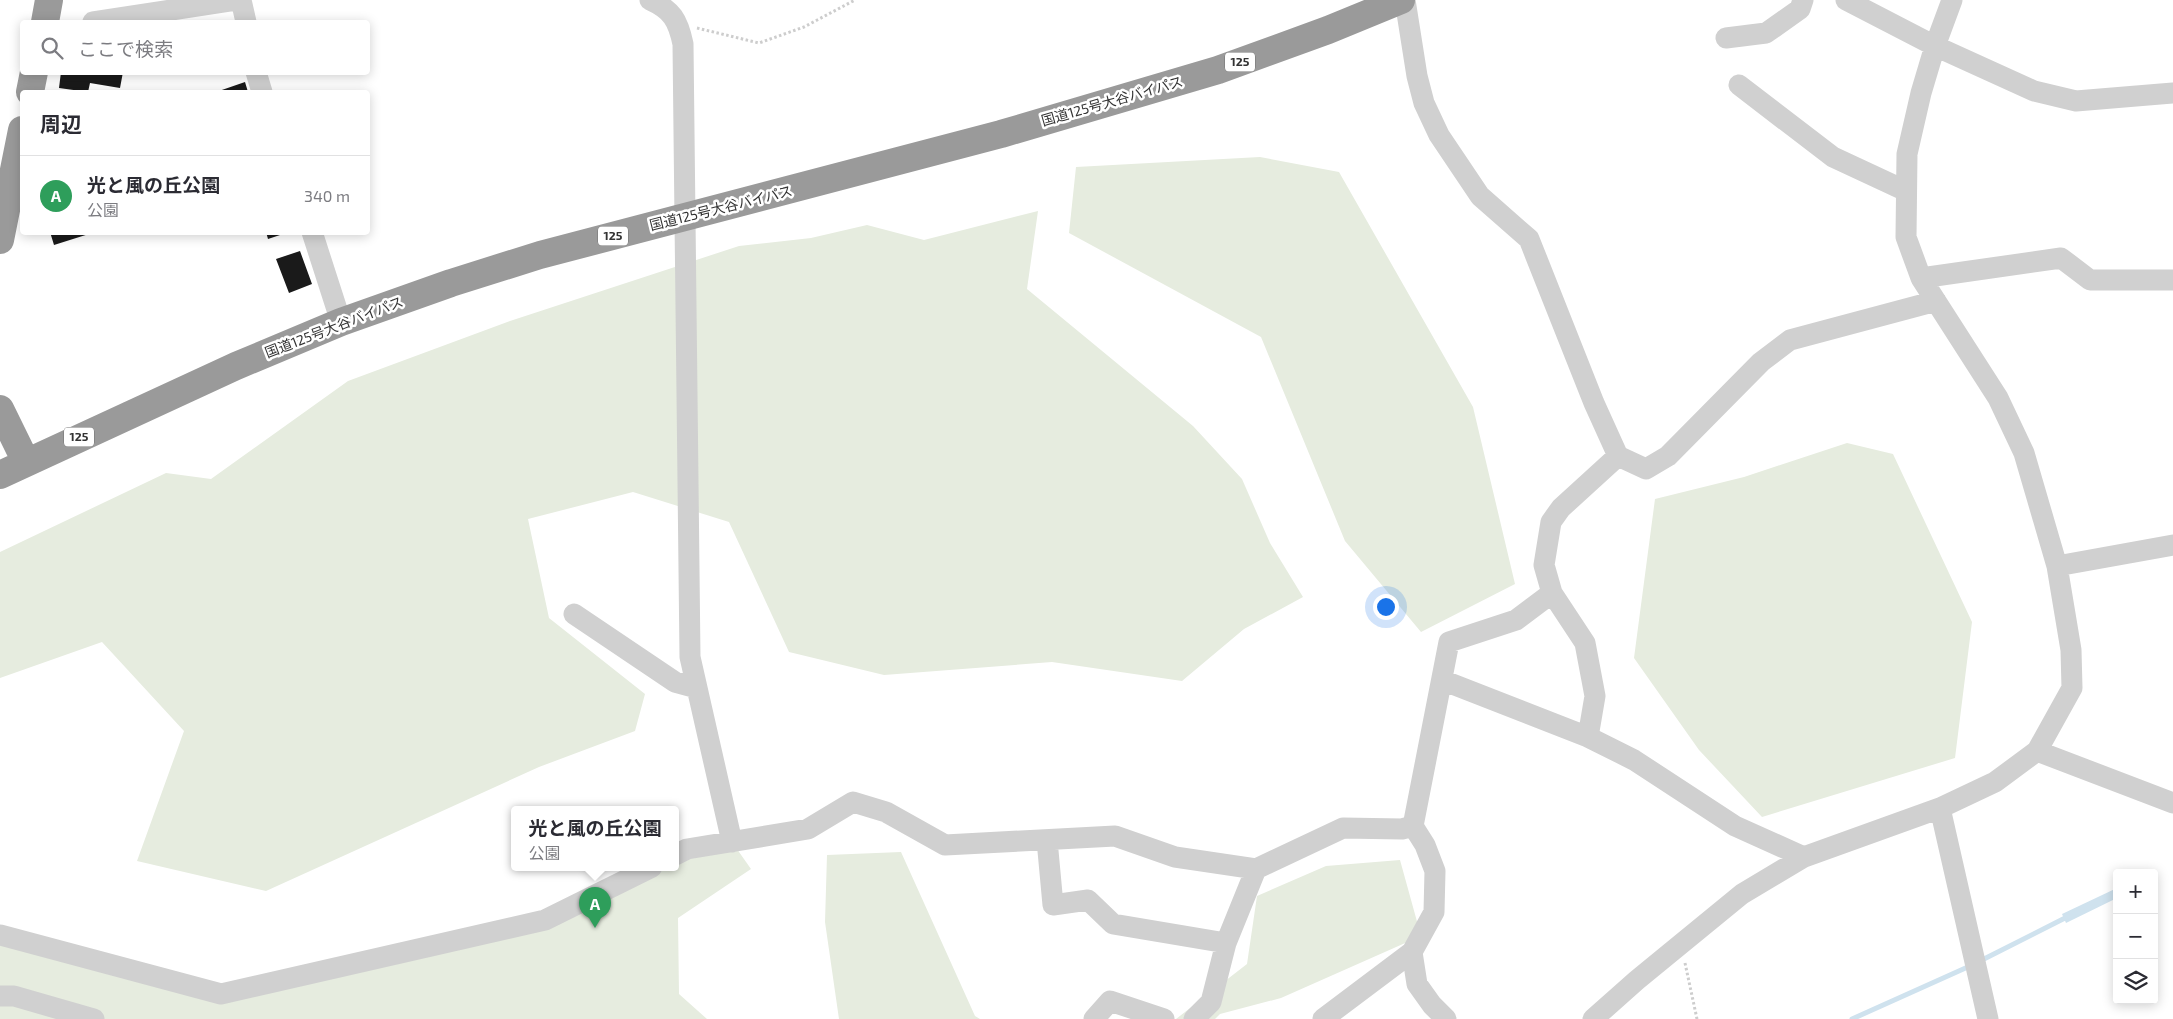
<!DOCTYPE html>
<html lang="ja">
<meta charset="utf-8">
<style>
:root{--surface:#fff;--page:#f7f7f7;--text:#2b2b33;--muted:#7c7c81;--line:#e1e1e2;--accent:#ea580c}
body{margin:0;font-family:"Exo 2","Noto Sans JP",sans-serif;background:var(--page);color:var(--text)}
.controls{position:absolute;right:15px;bottom:15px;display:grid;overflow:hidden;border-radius:5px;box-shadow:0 2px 12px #0003}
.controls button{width:45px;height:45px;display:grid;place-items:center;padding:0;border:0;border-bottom:1px solid var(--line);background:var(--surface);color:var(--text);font:25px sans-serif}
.you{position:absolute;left:1385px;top:606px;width:18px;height:18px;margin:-12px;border:4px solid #fff;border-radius:50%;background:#1a73e8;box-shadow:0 0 0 8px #1a73e833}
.badge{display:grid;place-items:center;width:32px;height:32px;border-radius:50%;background:var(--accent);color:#fff;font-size:16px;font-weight:700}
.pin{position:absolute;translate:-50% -41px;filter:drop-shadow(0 1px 2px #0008)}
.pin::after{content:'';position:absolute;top:26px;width:18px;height:15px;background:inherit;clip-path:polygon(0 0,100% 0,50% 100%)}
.popup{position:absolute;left:511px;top:806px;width:168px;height:65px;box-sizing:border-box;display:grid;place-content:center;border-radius:5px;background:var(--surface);filter:drop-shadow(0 1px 4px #0005);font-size:16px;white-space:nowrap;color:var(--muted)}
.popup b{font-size:19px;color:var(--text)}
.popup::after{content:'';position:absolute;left:50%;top:100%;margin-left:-10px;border:10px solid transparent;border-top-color:var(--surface)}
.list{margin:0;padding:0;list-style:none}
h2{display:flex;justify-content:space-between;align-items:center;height:65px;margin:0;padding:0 20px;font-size:21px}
h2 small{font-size:16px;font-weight:400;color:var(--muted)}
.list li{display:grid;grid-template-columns:32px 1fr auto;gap:15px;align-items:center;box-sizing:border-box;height:80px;padding:0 20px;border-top:1px solid var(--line)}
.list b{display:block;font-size:19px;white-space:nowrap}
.list p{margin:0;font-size:16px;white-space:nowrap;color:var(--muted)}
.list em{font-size:16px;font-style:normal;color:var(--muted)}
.icon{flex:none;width:28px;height:28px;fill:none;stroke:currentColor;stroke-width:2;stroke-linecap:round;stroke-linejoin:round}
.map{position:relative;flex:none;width:2173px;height:1019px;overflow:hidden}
.search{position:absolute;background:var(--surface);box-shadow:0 2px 12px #0003;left:20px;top:20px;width:350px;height:55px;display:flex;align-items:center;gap:12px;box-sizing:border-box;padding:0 18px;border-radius:5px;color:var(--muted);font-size:19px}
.panel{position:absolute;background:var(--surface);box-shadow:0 2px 12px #0003;left:20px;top:90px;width:350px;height:145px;border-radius:5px}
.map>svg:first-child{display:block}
</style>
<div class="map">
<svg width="2173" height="1019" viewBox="0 0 2173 1019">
<rect width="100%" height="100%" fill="#fff"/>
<path fill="#e6ecdf" d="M1260,157l79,15 134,235 42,177 -94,48 -76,-91 -84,-204 -192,-104 7,-66z
M1038,211l-11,78 166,137 49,53 28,64 33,54 -59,32 -62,52 -130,-19 -168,13 -95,-23 -60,-130 -96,-30 -105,27 21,99 96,76 -10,37 -96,36 -273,124 -129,-30 47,-130 -82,-89 -102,36v-126l166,-79 45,6 137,-98 162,-60 229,-75 72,-8 56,-13 57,15z
M1847,443l46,11 79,168 -17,136 -193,59 -63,-67 -65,-92 21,-159 89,-22z
M732,842l19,27 -73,49 1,76 28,25h-707v-84l221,59 324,-74 107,-53h23v-12z
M901,852l74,164 5,3h-141l-14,-97 2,-67z
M1400,860l21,76 -140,62 -61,16 -5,5h-39l71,-55 10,-68 69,-30z"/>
<path fill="#cfe2ee" d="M2117,888v10l-51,25 -4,-9z"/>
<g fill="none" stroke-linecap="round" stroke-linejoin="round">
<path stroke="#cfe2ee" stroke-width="5" d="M1980,961l89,-45
M1852,1019l118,-53"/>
</g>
<path fill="#1a1a1a" d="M61,72h62l-3,16 -30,-5 -2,9 -29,-4z
M245,82l3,10h-32z
M50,232h42v1l-38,12z
M266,232h20v1l-18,6z
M300,251l12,33 -23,9 -13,-34z"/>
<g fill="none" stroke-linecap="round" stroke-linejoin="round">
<path stroke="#cdcdcd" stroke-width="3" stroke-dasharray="2.5 2.5" stroke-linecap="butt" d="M697,28l62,15 45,-16 51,-27
M1685,963l12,56"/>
<path stroke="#d0d0d0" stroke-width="21" d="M241,0l5,22
M650,0c22,10 28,20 33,44l7,613 42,185
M1405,0l12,76 7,27 15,32 41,61 49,43 65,164 24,53 -57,52 -10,14 -7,43 8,28 -36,27 -67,22 -36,184
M1846,0l89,46 99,45 42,10 97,-8
M93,22l143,-22
M1726,38l40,-5 34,-24 3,-9
M256,72l6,20
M1739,85l94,72 73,34
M312,232l29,90
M1921,278l140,-20 29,22h83
M1618,456l28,13 22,-13 93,-94 29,-22 146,-39
M2057,566l116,-21
M1552,593l33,50 10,53 -7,41
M574,614l101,68 22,6
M1442,680l146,57 46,23 101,66 69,31
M2037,751l136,52
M1940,808l48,211
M1047,840l6,65 35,-5 25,24 113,19 30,-74
M675,855l12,-6 121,-20 45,-27 33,10 59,33 170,-9 60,21 81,12 87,-41 59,1 11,-3 12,19 10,26 -1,41 -22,40 5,32 15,21 14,14
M0,935l221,59 324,-74 107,-53
M0,996h14l80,23
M1094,1019l16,-18 54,18
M1194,1019l17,-17 15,-59
M1323,1019l89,-67
M1593,1019l44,-39 105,-86 62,-37 136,-49 55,-26 42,-31 35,-63 -1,-38 -14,-84 -33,-113 -26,-55 -77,-120 -15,-41 1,-83 14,-61 14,-47 17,-46"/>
<path stroke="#9a9a9a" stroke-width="28" d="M45,22l4,-22
M30,92l4,-20
M0,240l22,-110
M0,409l26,53
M0,475l236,-109 105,-44 110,-39 89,-28 461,-121 217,-64 110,-40 73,-30"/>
</g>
<g text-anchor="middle" stroke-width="5" stroke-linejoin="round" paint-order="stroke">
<g fill="#fff" stroke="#707070" stroke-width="1">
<rect x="1225" y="52.5" width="30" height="19" rx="4"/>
<rect x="598" y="226.5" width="30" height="19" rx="4"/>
<rect x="64" y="427.5" width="30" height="19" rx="4"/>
</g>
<g font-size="12" font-weight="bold" fill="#333">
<text x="1240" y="66">125</text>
<text x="613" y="240">125</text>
<text x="79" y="441">125</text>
</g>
<g font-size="14" fill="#333" stroke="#fff">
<text transform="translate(1112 101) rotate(-16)" y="5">国道125号大谷バイパス</text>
<text transform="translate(721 208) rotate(-14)" y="5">国道125号大谷バイパス</text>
<text transform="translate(334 327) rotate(-21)" y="5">国道125号大谷バイパス</text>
</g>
</g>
</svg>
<div class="controls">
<button>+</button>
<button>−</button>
<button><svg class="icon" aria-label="layers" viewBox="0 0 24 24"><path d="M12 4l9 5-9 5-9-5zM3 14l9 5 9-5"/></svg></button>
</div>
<div class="you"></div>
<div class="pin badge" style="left:595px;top:928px;background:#2e9e5b">A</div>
<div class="popup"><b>光と風の丘公園</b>公園</div>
<div class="search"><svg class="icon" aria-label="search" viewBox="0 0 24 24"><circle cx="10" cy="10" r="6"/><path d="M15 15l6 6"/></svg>ここで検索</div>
<section class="panel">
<h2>周辺<small></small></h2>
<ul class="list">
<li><span class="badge" style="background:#2e9e5b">A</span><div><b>光と風の丘公園</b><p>公園</p></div><em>340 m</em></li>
</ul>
</section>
</div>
